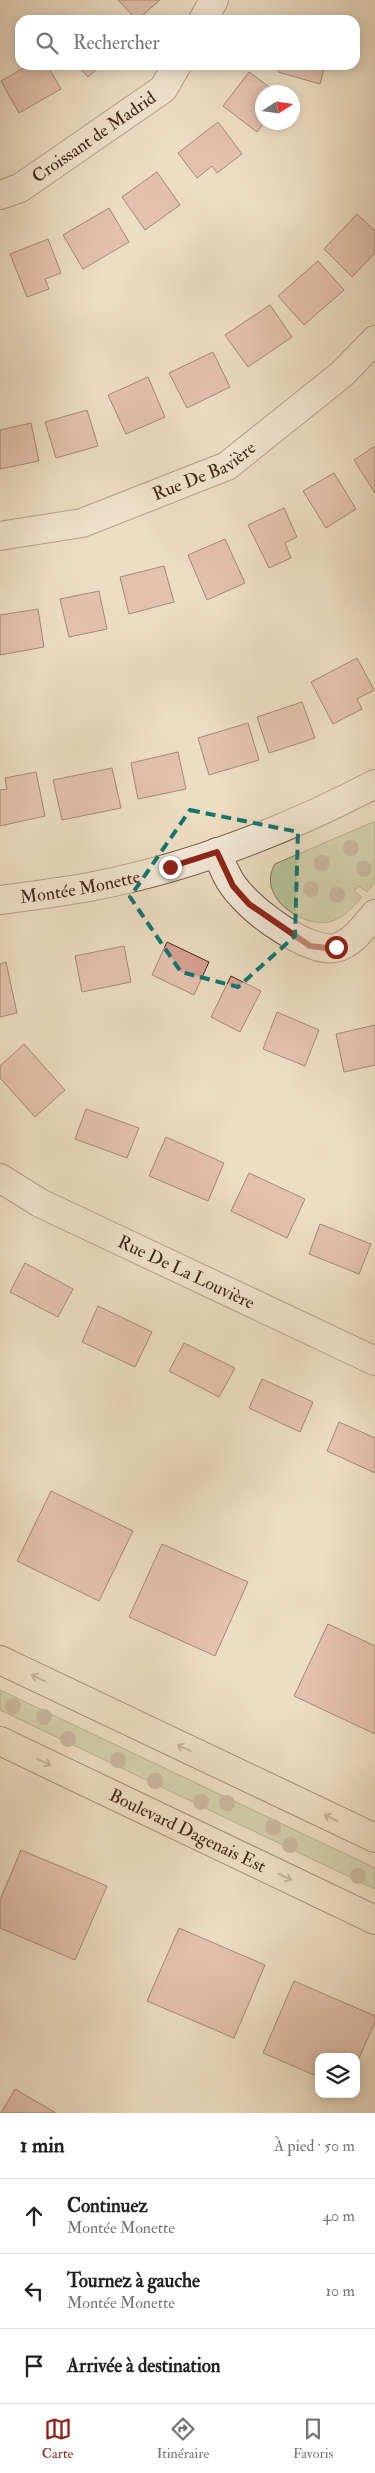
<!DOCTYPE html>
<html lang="fr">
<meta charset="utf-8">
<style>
:root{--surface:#fff;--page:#f6f6f6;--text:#222;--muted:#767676;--line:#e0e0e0;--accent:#8f2418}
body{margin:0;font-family:"IM FELL Double Pica",serif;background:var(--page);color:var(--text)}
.controls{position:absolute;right:15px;bottom:15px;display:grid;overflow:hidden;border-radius:10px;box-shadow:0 2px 12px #0003}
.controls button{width:45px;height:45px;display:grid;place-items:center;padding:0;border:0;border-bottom:1px solid var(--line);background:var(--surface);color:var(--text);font:25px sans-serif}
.compass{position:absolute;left:255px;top:85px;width:45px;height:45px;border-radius:50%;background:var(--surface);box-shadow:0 2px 12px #0003;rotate:78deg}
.stop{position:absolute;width:15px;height:15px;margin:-11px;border:4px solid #8f2418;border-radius:50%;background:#fff}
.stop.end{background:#8f2418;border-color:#fff;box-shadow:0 1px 5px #0008}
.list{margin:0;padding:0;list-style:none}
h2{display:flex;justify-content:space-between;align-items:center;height:65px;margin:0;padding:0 20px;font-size:21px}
h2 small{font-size:16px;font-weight:400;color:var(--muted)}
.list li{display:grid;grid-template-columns:32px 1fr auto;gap:15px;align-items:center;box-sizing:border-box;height:75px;padding:0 20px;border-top:1px solid var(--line)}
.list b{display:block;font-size:19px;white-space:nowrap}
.list p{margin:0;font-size:16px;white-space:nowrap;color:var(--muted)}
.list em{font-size:16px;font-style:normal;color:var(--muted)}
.icon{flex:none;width:28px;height:28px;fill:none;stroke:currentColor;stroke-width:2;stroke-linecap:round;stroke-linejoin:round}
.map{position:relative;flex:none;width:375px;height:2113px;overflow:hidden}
.search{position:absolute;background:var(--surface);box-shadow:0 2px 12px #0003;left:15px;right:15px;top:15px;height:55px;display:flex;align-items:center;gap:12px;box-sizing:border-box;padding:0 18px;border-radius:15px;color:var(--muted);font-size:19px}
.sheet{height:290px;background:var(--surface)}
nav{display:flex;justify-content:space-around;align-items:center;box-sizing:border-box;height:70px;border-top:1px solid var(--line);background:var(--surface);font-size:14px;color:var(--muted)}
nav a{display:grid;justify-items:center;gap:2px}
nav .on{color:var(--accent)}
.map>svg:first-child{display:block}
</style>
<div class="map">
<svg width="375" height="2113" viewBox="0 0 375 2113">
<rect width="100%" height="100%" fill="#edddc3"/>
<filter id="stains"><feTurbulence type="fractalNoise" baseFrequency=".004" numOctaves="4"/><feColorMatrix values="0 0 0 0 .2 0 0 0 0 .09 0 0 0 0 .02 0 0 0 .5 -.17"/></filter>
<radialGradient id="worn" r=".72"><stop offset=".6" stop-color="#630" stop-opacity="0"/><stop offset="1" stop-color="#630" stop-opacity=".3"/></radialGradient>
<path fill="#b5c296" stroke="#7c7456" d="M373,822h2v60l-8,10 -8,-6 -5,5 8,6c-10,11 -19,22 -34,25 -27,5 -72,-26 -53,-58z
M0,1690l375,178v21l-375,-179z"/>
<path fill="#d89f92" stroke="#432516" d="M118,0h42l-23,20z
M29,65h18l14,24 -42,24 -18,-32z
M77,65h25l-14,12z
M280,65h45l-5,19 -42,-12z
M249,72l27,20h-14l2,30 -7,10 -34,-26z
M218,122l24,32 -25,19 -5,-7 -15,12 -19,-25z
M157,172l23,33 -35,25 -23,-33z
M109,208l20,34 -46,27 -20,-34z
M357,214l18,17v22l-23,24 -28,-28z
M48,239l13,34 -16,6 4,10 -22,8 -17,-43z
M318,261l26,29 -40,35 -26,-29z
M270,305l22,32 -44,30 -23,-32z
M213,352l17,35 -43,21 -18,-35z
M148,377l17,40 -39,17 -18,-39z
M87,410l11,36 -42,12 -11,-36z
M31,423l8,38 -39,8v-39z
M375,446v47l-21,-33z
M334,473l22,36 -30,19 -23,-37z
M284,508l13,29 -12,6 6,15 -22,10 -21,-43z
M225,539l20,44 -38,17 -19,-45z
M164,566l10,36 -45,12 -9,-37z
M99,591l8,38 -38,8 -9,-38z
M38,609l6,38 -44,8v-40z
M357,658l17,32 -17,9 5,10 -29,15 -22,-42z
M302,702l13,36 -46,15 -12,-36z
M248,723l11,37 -50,15 -11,-37z
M178,752l8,37 -48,10 -7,-36z
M112,768l9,40 -59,12 -9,-40z
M36,772l9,44 -45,10v-36l7,-1 -2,-11z
M167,942l42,20 -15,33 -42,-20z
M124,946l7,36 -49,10 -7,-36z
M6,962l11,51 -17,4v-53z
M231,976l30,15 -21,41 -29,-15z
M277,1012l42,18 -14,36 -42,-17z
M375,1025v40l-31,7 -8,-38z
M24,1044l41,46 -30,27 -35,-39v-12z
M86,1109l53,19 -12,30 -52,-19z
M166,1137l58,26 -16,38 -59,-25z
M249,1173l56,26 -18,39 -56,-27z
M320,1224l51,20 -12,30 -50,-20z
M25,1263l48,26 -15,28 -48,-25z
M98,1306l54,26 -17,35 -53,-25z
M184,1343l51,25 -16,29 -50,-26z
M262,1379l51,23 -13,30 -51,-24z
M339,1422l36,16v35l-48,-22z
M51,1491l82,40 -34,70 -82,-40z
M162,1544l86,38 -33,74 -86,-39z
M328,1624l47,22v88l-81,-38z
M21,1850l86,36 -32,74 -75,-32v-28z
M179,1928l86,37 -31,73 -87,-37z
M294,1981l81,35v6l-19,43v-8h-37v20l-56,-24z
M15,2089l41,24h-55z"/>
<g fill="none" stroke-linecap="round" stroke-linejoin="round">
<defs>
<g id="minor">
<path d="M203,20l11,-20"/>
<path id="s1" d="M0,195l20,-7 143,-99 14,-24"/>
<path id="s2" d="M0,536l82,-13 145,-57 115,-92 33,-34"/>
<path d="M217,852c6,16 12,31 24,43 16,19 68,58 94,53 17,-4 29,-21 40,-34"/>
<path id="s3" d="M0,900c31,-4 63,-8 94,-14 98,-19 193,-56 281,-102"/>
<path id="s4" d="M0,1178l40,25 335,158"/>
</g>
<g id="major">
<path d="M0,1660l375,178"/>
<path id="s5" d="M0,1741l375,179"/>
</g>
</defs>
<use href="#minor" stroke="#6e5341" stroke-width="30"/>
<use href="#major" stroke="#432516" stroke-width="30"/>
<use href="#minor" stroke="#f3e9d8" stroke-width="28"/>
<use href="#major" stroke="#edddc3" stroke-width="28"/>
</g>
<g fill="#9f8d75">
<circle cx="351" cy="848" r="8"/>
<circle cx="322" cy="863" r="8"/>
<circle cx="364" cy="869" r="8"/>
<circle cx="311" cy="889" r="8"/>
<circle cx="337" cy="895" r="8"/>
<circle cx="13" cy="1706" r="8"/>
<circle cx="44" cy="1717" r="8"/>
<circle cx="68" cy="1739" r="8"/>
<circle cx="118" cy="1760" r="8"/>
<circle cx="155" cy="1781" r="8"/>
<circle cx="201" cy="1802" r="8"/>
<circle cx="227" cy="1803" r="8"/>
<circle cx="273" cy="1827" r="8"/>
<circle cx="290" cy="1845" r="8"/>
<circle cx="358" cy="1876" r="8"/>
</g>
<defs><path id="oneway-shaft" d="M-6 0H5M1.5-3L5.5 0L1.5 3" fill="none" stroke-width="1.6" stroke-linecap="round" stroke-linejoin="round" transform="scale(1.25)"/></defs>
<g stroke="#98816c">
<use href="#oneway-shaft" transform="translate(38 1678) rotate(-155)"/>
<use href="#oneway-shaft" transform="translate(184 1748) rotate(-155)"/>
<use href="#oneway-shaft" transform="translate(44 1762) rotate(25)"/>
<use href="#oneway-shaft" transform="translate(331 1818) rotate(-154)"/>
<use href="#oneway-shaft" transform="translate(285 1877) rotate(26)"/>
</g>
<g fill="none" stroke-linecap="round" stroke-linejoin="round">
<path stroke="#8f2418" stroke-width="6" d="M170,867l47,-15 16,34 16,18 61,42 17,2 9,-1"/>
</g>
<path d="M0 0H375V2113H0ZM190,810l108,22 -3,104 -57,51 -57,-15 -51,-75z" fill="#edddc3" fill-opacity=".55" fill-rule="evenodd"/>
<path fill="none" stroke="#0f766e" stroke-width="4" stroke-dasharray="10 6" stroke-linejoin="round" d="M190,810l108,22 -3,104 -57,51 -57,-15 -51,-75z"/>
<g text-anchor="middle" stroke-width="4.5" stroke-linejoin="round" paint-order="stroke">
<g font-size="18" fill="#432516" stroke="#f3e9d8">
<text dy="6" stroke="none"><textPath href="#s1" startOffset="111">Croissant de Madrid</textPath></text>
<text dy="6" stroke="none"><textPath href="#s2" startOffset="216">Rue De Bavière</textPath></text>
<text dy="6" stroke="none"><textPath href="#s3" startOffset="81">Montée Monette</textPath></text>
<text dy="6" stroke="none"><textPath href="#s4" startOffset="209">Rue De La Louvière</textPath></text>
<text dy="6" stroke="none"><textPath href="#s5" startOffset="208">Boulevard Dagenais Est</textPath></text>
</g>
</g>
<rect width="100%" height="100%" filter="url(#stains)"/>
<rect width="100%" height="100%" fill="url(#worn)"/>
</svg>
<div class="controls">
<button><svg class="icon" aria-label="layers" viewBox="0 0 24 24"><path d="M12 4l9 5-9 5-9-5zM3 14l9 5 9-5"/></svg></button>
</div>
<svg class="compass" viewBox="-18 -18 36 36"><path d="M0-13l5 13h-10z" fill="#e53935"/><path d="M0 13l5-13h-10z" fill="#767676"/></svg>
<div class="stop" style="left:336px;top:947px"></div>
<div class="stop end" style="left:170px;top:867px"></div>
<div class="search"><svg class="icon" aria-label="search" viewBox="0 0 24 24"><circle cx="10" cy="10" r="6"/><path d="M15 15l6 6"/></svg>Rechercher</div>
</div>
<section class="sheet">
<h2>1 min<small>À pied · 50 m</small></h2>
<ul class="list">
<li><svg class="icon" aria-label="ahead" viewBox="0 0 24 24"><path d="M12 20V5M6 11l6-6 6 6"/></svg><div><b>Continuez</b><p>Montée Monette</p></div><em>40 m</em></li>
<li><svg class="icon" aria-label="left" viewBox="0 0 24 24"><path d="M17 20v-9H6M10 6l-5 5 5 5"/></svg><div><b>Tournez à gauche</b><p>Montée Monette</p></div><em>10 m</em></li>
<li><svg class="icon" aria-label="arrive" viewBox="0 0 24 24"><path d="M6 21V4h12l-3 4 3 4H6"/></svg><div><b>Arrivée à destination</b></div></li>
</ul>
</section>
<nav>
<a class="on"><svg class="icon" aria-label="map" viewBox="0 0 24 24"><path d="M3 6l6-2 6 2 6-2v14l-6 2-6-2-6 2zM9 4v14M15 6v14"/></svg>Carte</a>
<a><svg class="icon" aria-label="directions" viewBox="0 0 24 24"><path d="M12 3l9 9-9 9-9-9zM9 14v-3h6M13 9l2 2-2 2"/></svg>Itinéraire</a>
<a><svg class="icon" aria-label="saved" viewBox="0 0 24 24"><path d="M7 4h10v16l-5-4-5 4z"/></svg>Favoris</a>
</nav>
